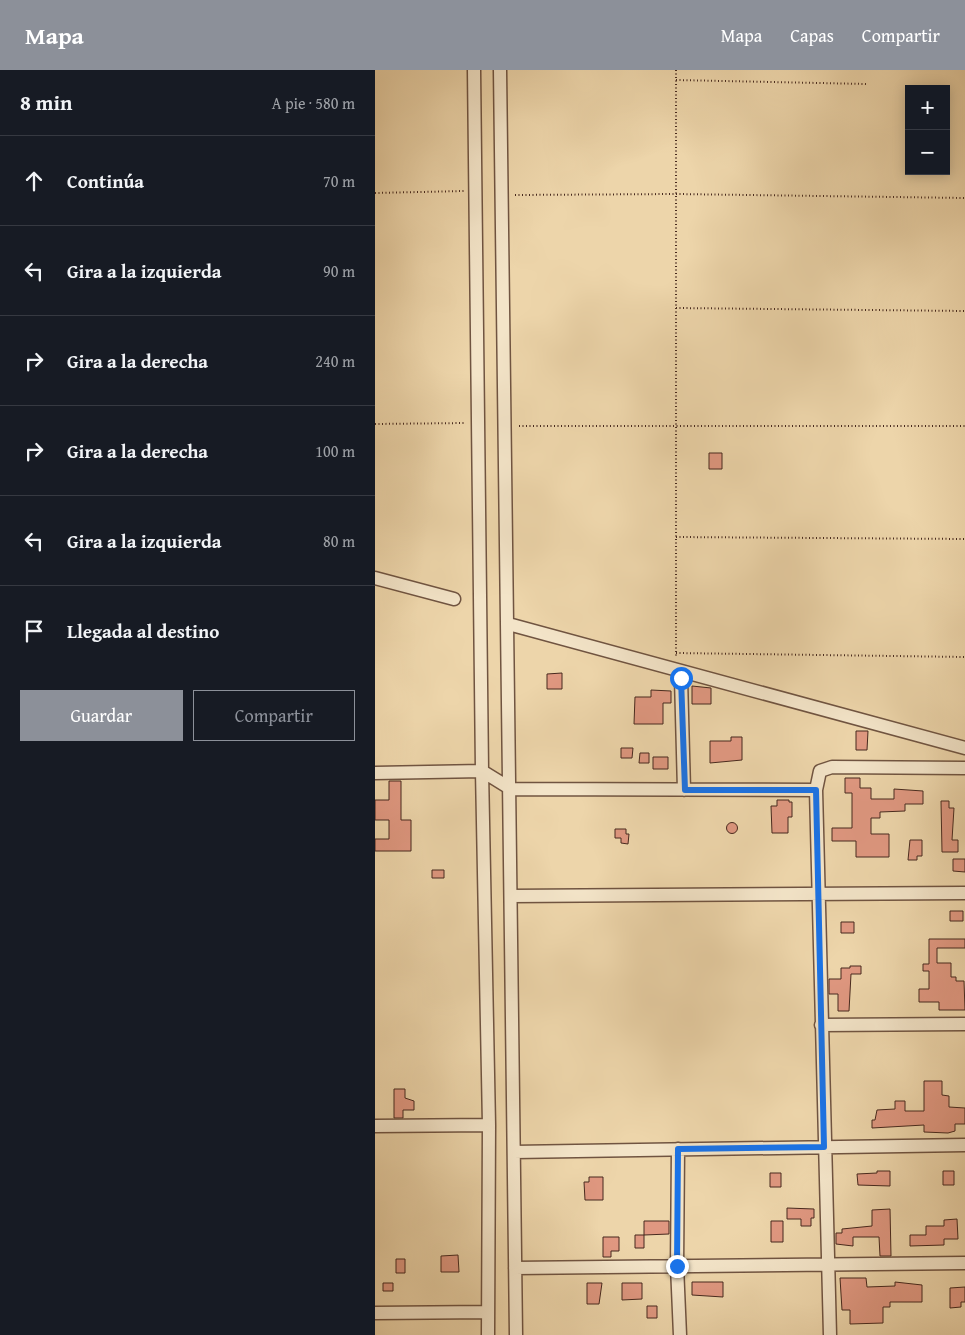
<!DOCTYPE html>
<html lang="es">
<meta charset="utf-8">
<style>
:root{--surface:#171b24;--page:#242831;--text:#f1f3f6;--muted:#9ea1a6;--line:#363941;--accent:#8c9099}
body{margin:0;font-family:"Gentium Book Plus",serif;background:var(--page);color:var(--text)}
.controls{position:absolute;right:15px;top:15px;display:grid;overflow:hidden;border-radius:0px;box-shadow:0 2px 12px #0003}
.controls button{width:45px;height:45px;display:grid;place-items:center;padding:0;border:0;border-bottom:1px solid var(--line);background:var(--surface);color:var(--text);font:25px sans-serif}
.stop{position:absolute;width:15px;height:15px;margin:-11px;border:4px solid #1a73e8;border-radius:50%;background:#fff}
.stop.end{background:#1a73e8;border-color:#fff;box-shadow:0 1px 5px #0008}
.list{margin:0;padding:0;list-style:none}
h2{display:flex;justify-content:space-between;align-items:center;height:65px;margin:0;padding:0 20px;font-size:21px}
h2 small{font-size:16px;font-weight:400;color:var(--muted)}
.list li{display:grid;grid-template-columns:32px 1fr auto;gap:15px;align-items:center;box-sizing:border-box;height:90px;padding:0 20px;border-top:1px solid var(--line)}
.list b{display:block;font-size:19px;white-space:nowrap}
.list em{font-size:16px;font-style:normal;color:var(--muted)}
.actions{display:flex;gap:10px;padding:15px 20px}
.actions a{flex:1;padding:11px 0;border:1px solid var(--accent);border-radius:0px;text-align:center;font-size:18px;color:var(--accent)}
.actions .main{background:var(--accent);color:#fff}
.icon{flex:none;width:28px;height:28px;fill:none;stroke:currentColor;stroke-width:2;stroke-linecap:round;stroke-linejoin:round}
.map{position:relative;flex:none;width:590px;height:1265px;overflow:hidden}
header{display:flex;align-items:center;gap:30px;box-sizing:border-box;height:70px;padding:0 25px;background:var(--accent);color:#fff}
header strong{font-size:24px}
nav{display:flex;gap:28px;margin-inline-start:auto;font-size:18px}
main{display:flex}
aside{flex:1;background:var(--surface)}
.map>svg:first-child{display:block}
</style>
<header>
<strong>Mapa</strong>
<nav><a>Mapa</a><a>Capas</a><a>Compartir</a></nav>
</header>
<main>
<aside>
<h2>8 min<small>A pie · 580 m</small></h2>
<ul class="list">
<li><svg class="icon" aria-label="ahead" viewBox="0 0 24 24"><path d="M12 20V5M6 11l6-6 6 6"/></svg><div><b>Continúa</b></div><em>70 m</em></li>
<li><svg class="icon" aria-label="left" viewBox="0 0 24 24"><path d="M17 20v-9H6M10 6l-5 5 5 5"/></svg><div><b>Gira a la izquierda</b></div><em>90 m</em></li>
<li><svg class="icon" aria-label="right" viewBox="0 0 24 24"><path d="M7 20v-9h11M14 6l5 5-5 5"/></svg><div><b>Gira a la derecha</b></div><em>240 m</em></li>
<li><svg class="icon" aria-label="right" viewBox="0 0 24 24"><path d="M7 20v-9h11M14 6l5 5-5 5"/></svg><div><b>Gira a la derecha</b></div><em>100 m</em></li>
<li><svg class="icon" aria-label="left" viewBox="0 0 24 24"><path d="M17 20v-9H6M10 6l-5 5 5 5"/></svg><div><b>Gira a la izquierda</b></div><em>80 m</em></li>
<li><svg class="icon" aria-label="arrive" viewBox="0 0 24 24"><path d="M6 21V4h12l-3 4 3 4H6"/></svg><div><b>Llegada al destino</b></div></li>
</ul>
<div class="actions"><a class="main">Guardar</a><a>Compartir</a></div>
</aside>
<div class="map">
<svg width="590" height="1265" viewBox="0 0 590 1265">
<rect width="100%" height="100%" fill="#edd5aa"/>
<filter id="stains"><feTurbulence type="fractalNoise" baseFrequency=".004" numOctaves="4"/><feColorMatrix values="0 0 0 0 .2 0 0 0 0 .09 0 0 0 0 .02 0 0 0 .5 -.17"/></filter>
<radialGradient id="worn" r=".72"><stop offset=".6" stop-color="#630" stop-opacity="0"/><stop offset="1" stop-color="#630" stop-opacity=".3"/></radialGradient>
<path fill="#e09881" stroke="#47291e" d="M334,383h13v16h-13z
M187,603v16h-15v-15z
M317,616l19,2v16h-19z
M276,620l20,1v12h-8v21h-29l1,-27h16z
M481,661h12l-1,19h-11z
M356,667h11v23l-32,3v-22h21z
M246,678h12l-1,10h-11z
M265,683h9v10h-10z
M278,687h15v12h-15z
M470,708h15v10h11v11h23v-10l29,2v13h-18v7l-25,1v6h-9v16h18v23h-33v-16h-24v-13h20v-35h-7z
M14,711h12v39h10v31h-36v-12h14v-19h-14v-20h14z
M402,730h12v2h3v15h-4v16h-16l-1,-27h6z
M566,731h8v7h5l-2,32h6v12h-16z
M351.5 758a5.5 5.5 0 1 1 11 0a5.5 5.5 0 1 1-11 0Z
M240,759h11v5h3l-1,10 -7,-1v-5h-6z
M535,770h12v16h-5v4h-9z
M578,789h12v13l-12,-1z
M57,800h12v8h-12z
M575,841h13v10h-13z
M466,852h13v11h-13z
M554,869h36v9h-28v15h14v14h5v4h8l1,29h-26v-8h-20v-13h10v-18h-6v-7h6z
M475,896h11v8h-10l-2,37h-11v-17h-9v-15h12v-11h9z
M549,1011h18v14l7,1v11l16,1v16h-10v7l-7,2 -24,-1v-7l-52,3v-8h3l2,-10 18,-1v-8h10v10h19z
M19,1019h11v9l9,3v9h-11v8h-9z
M502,1101h13v15l-32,-1 -1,-11 20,-1z
M568,1101h11v14h-11z
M395,1103h11v14h-11z
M214,1107h14v23h-18l-1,-18h5z
M412,1138l27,1v9h-3v8h-10v-7h-14z
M515,1139l1,47h-11l-1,-19h-26v9l-17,-2v-11h6v-4l30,-3v-16z
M582,1149l1,20h-14v6l-34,1v-11h16v-9h18v-6z
M269,1151h25v13l-25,1z
M396,1151h12v21h-12z
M260,1165h9v13h-9z
M228,1167h16v14h-8v6h-8z
M83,1185l1,17h-18v-16z
M21,1189h9v14h-9z
M465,1208h26l1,9 28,-1v-4l27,3v17h-32v5h-7v16l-33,1v-14h-8z
M317,1212h31v15l-31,-2z
M8,1213h10v8h-10z
M212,1213h15l-3,21h-12z
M247,1213h20v16l-20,1z
M590,1217v15h-4v5l-11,1v-20z
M272,1236h10v12h-10z"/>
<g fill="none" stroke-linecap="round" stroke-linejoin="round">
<defs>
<path id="minor" d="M99,0l8,701 7,354 -1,210
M125,0l16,1265
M0,508l79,21
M137,555l453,123
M306,608l3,112
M0,703l107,-2 29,18 305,1
M136,826l454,-3
M446,955l144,-1
M0,1056l114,-1
M303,1079l-1,117 3,69
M139,1082l451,-7
M140,1198l450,-5
M0,1243l113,-1
M455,1265l-14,-545 4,-19 12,-4 133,1"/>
</defs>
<use href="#minor" stroke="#705441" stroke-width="15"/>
<path stroke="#47291e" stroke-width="2" stroke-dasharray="1 2.5" stroke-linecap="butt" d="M301,0v587
M301,10l190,4
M0,123l89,-2
M140,125l161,-1 289,4
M301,238l289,3
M0,354l91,-1
M144,356h446
M301,467l289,2
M301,583l289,4"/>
<use href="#minor" stroke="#f3e4c8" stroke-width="12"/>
</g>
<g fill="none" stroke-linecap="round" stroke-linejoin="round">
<path stroke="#1a73e8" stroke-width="6" d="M302,1196l1,-117 146,-2 -8,-357h-131l-4,-112"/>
</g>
<rect width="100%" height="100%" filter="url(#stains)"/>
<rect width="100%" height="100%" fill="url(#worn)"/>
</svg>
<div class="controls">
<button>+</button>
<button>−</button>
</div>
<div class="stop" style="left:306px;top:608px"></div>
<div class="stop end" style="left:302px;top:1196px"></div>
</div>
</main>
